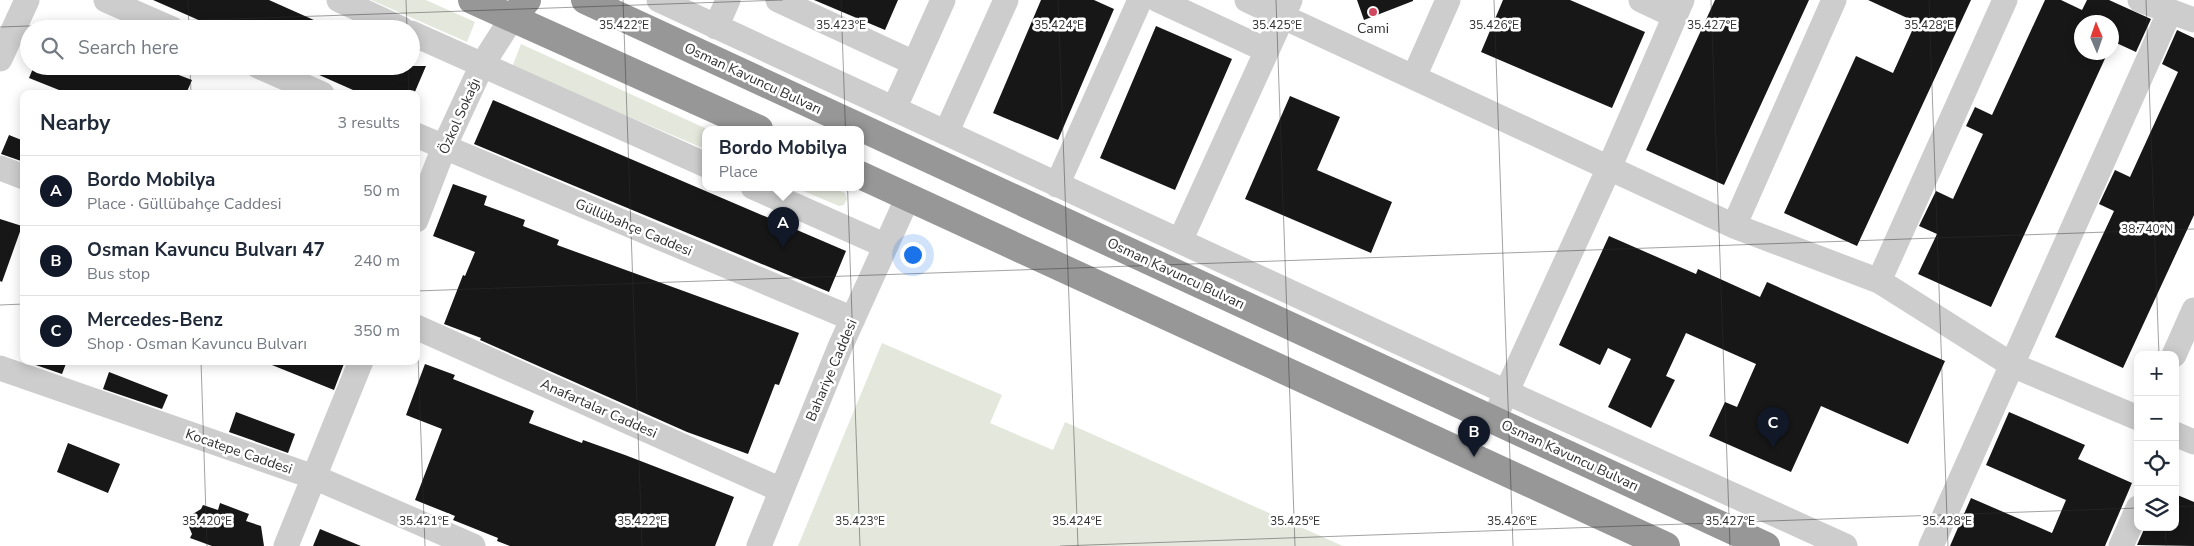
<!DOCTYPE html>
<meta charset="utf-8">
<style>
:root{--surface:#fff;--page:#f2f2f3;--text:#1f2937;--muted:#747a83;--line:#e0e1e3;--accent:#111827}
body{margin:0;font-family:"Nunito Sans",sans-serif;background:var(--page);color:var(--text)}
.controls{position:absolute;right:15px;bottom:15px;display:grid;overflow:hidden;border-radius:10px;box-shadow:0 2px 12px #0003}
.controls button{width:45px;height:45px;display:grid;place-items:center;padding:0;border:0;border-bottom:1px solid var(--line);background:var(--surface);color:var(--text);font:25px sans-serif}
.compass{position:absolute;left:2074px;top:15px;width:45px;height:45px;border-radius:50%;background:var(--surface);box-shadow:0 2px 12px #0003;rotate:358deg}
.you{position:absolute;left:912px;top:254px;width:18px;height:18px;margin:-12px;border:4px solid #fff;border-radius:50%;background:#1a73e8;box-shadow:0 0 0 8px #1a73e833}
.badge{display:grid;place-items:center;width:32px;height:32px;border-radius:50%;background:var(--accent);color:#fff;font-size:16px;font-weight:700}
.pin{position:absolute;translate:-50% -41px;filter:drop-shadow(0 1px 2px #0008)}
.pin::after{content:'';position:absolute;top:26px;width:18px;height:15px;background:inherit;clip-path:polygon(0 0,100% 0,50% 100%)}
.popup{position:absolute;left:702px;top:126px;width:162px;height:65px;box-sizing:border-box;display:grid;place-content:center;border-radius:10px;background:var(--surface);filter:drop-shadow(0 1px 4px #0005);font-size:16px;white-space:nowrap;color:var(--muted)}
.popup b{font-size:19px;color:var(--text)}
.popup::after{content:'';position:absolute;left:50%;top:100%;margin-left:-10px;border:10px solid transparent;border-top-color:var(--surface)}
.list{margin:0;padding:0;list-style:none}
h2{display:flex;justify-content:space-between;align-items:center;height:65px;margin:0;padding:0 20px;font-size:21px}
h2 small{font-size:16px;font-weight:400;color:var(--muted)}
.list li{display:grid;grid-template-columns:32px 1fr auto;gap:15px;align-items:center;box-sizing:border-box;height:70px;padding:0 20px;border-top:1px solid var(--line)}
.list b{display:block;font-size:19px;white-space:nowrap}
.list p{margin:0;font-size:16px;white-space:nowrap;color:var(--muted)}
.list em{font-size:16px;font-style:normal;color:var(--muted)}
.icon{flex:none;width:28px;height:28px;fill:none;stroke:currentColor;stroke-width:2;stroke-linecap:round;stroke-linejoin:round}
.map{position:relative;flex:none;width:2194px;height:546px;overflow:hidden}
.search{position:absolute;background:var(--surface);box-shadow:0 2px 12px #0003;left:20px;top:20px;width:400px;height:55px;display:flex;align-items:center;gap:12px;box-sizing:border-box;padding:0 18px;border-radius:28px;color:var(--muted);font-size:19px}
.panel{position:absolute;background:var(--surface);box-shadow:0 2px 12px #0003;left:20px;top:90px;width:400px;height:275px;border-radius:10px}
.map>svg:first-child{display:block}
</style>
<div class="map">
<svg width="2194" height="546" viewBox="0 0 2194 546">
<rect width="100%" height="100%" fill="#fff"/>
<path fill="#e4e8dc" d="M371,0h55l49,22 -8,20z
M521,44l186,85 -2,20 -193,-82z
M794,187h37l14,6 2,6 -3,6 -5,1z
M882,343l120,52 -12,28 63,27 12,-28 278,124h-545z"/>
<path fill="#171717" d="M153,0h116l65,29h-115z
M814,0h84l-13,30z
M1041,0h53l20,9 -56,131 -65,-27z
M1357,0h56v1l-49,19z
M1503,0h67l75,32 -33,76 -131,-56z
M1715,0h94l-85,185 -78,-35z
M1868,0h103l-114,246 -73,-33 72,-157 37,17 23,-51z
M2045,0h16l21,10 5,-10h22l42,19 -15,33 -24,-11v-19h-30v30h26l-117,255 -73,-33 19,-40 -18,-8 17,-35 17,8 30,-65 -17,-8 9,-19 17,8z
M1156,26l76,33 -57,131 -75,-32z
M2177,30l17,8v177l-71,153 -68,-31 59,-126 -15,-7 16,-34 15,7 48,-105 -16,-8z
M34,66h121l37,14 -6,14h-117l-40,-16z
M299,66h127l-12,28h-52z
M1290,96l50,21 -23,53 75,32 -21,51 -126,-54z
M493,100l353,151 -17,41 -355,-148z
M9,135l15,6v21l-23,-8z
M453,184l34,12 -3,9 41,15 -2,6 36,14 -2,5 242,88 -20,52 -4,-1 -27,70 -61,-22 -207,-92 1,-2 -37,-14 19,-49 2,1 10,-24 -42,-16z
M0,219l22,7 -20,56 -2,-1z
M1609,236l87,38 2,-5 62,28 7,-15 178,79 -37,83 -87,-38 -30,66 -82,-36 16,-34 12,5 19,-43 -70,-31 -20,43 9,4 -24,48 -43,-21 23,-48 -23,-11 -8,17 -41,-20z
M24,361h43l-5,13z
M262,361h83l-11,29z
M425,364l30,11 -2,4 81,32 -5,12 53,20 1,-3 42,15 109,42 -19,49h-205l-13,-5 1,-3 -45,-18 2,-4 -40,-16 27,-71 -36,-14z
M109,372l59,23 -6,14 -59,-20z
M236,412l59,22 -7,19 -59,-21z
M2009,412l76,33 -7,14 54,24 -27,63h-155l21,-48 81,35 14,-33 -80,-35z
M68,443l52,21 -12,29 -51,-21z
M2175,494l19,8v44l-57,-1 8,-18h30z
M220,503l29,11 -3,7 15,5 3,20h-52l-22,-8 2,-4 -5,-12 1,-5 13,-8 2,-4 15,5z
M320,529l41,17h-48z"/>
<g fill="none" stroke-linecap="round" stroke-linejoin="round">
<path stroke="#cdcdcd" stroke-width="25" d="M106,0l66,29
M339,0l63,29
M659,0l847,392 339,154
M778,0l136,63
M1158,0l108,50
M1247,0l487,226 145,55 133,84 126,53
M1641,0l34,16
M2140,0l54,20
M716,27l12,-27
M411,33l295,132
M0,59l27,-59
M258,66l64,28
M1414,77l34,-77
M894,109l49,-109
M946,133l60,-133
M416,135l437,184
M0,168l24,9
M1057,185l83,-185
M753,187l133,59
M416,220l28,-73 38,-82 30,-47
M1734,226l100,-226
M1180,241l110,-241
M1879,281l126,-281
M416,327l365,163
M2174,355l20,-45
M0,368l314,109 159,69
M1500,406l109,-238 73,-168
M2175,434l19,8
M286,546l75,-185
M759,546l81,-199 68,-150
M1931,546l239,-535
M2121,546l17,-38"/>
<path stroke="#979797" stroke-width="28" d="M472,0l287,129
M585,0l1181,546
M512,18l15,-18
M860,175l806,371"/>
</g>
<path fill="none" stroke="#303030" stroke-width="1" stroke-opacity="0.45" d="M188,0l1,29M406,0l1,29M623,0l19,546M841,0l19,546M1058,0l20,546M1276,0l19,546M1494,0l19,546M1711,0l19,546M1929,0l19,546M2146,0l13,355M0,27l783,-27M190,66l1,28M408,66l1,28M416,291l1778,-62M416,302l9,244M0,305l24,-1M201,361l6,185M2175,507l19,-1M2165,527l1,19M1060,546l1078,-38"/>
<circle fill="#d0485f" stroke="#fff" stroke-width="2" cx="1373" cy="12" r="5"/>
<g text-anchor="middle" stroke-width="5" stroke-linejoin="round" paint-order="stroke">
<g font-size="14" fill="#303030" stroke="#fff">
<text x="1373" y="33">Cami</text>
</g>
<g font-size="14" fill="#303030" stroke="#fff">
<text transform="translate(753 78) rotate(25)" y="5">Osman Kavuncu Bulvarı</text>
<text transform="translate(459 116) rotate(-66)" y="5">Özkol Sokağı</text>
<text transform="translate(634 227) rotate(23)" y="5">Güllübahçe Caddesi</text>
<text transform="translate(1176 273) rotate(25)" y="5">Osman Kavuncu Bulvarı</text>
<text transform="translate(831 370) rotate(-67)" y="5">Bahariye Caddesi</text>
<text transform="translate(599 408) rotate(24)" y="5">Anafartalar Caddesi</text>
<text transform="translate(239 451) rotate(19)" y="5">Kocatepe Caddesi</text>
<text transform="translate(1570 455) rotate(25)" y="5">Osman Kavuncu Bulvarı</text>
</g>
</g>
<g font-size="12" text-anchor="middle" fill="#303030" stroke="#fff" stroke-width="5" stroke-linejoin="round" paint-order="stroke">
<text x="624" y="29">35.422°E</text>
<text x="841" y="29">35.423°E</text>
<text x="1059" y="29">35.424°E</text>
<text x="1277" y="29">35.425°E</text>
<text x="1494" y="29">35.426°E</text>
<text x="1712" y="29">35.427°E</text>
<text x="1929" y="29">35.428°E</text>
<text x="2147" y="233">38.740°N</text>
<text x="207" y="525">35.420°E</text>
<text x="424" y="525">35.421°E</text>
<text x="642" y="525">35.422°E</text>
<text x="860" y="525">35.423°E</text>
<text x="1077" y="525">35.424°E</text>
<text x="1295" y="525">35.425°E</text>
<text x="1512" y="525">35.426°E</text>
<text x="1730" y="525">35.427°E</text>
<text x="1947" y="525">35.428°E</text>
</g>
</svg>
<div class="controls">
<button>+</button>
<button>−</button>
<button><svg class="icon" aria-label="locate" viewBox="0 0 24 24"><circle cx="12" cy="12" r="6"/><path d="M12 2v4M12 18v4M2 12h4M18 12h4"/></svg></button>
<button><svg class="icon" aria-label="layers" viewBox="0 0 24 24"><path d="M12 4l9 5-9 5-9-5zM3 14l9 5 9-5"/></svg></button>
</div>
<svg class="compass" viewBox="-18 -18 36 36"><path d="M0-13l5 13h-10z" fill="#e53935"/><path d="M0 13l5-13h-10z" fill="#747a83"/></svg>
<div class="you"></div>
<div class="pin badge" style="left:783px;top:248px">A</div>
<div class="popup"><b>Bordo Mobilya</b>Place</div>
<div class="pin badge" style="left:1474px;top:457px">B</div>
<div class="pin badge" style="left:1773px;top:448px">C</div>
<div class="search"><svg class="icon" aria-label="search" viewBox="0 0 24 24"><circle cx="10" cy="10" r="6"/><path d="M15 15l6 6"/></svg>Search here</div>
<section class="panel">
<h2>Nearby<small>3 results</small></h2>
<ul class="list">
<li><span class="badge">A</span><div><b>Bordo Mobilya</b><p>Place · Güllübahçe Caddesi</p></div><em>50 m</em></li>
<li><span class="badge">B</span><div><b>Osman Kavuncu Bulvarı 47</b><p>Bus stop</p></div><em>240 m</em></li>
<li><span class="badge">C</span><div><b>Mercedes-Benz</b><p>Shop · Osman Kavuncu Bulvarı</p></div><em>350 m</em></li>
</ul>
</section>
</div>
